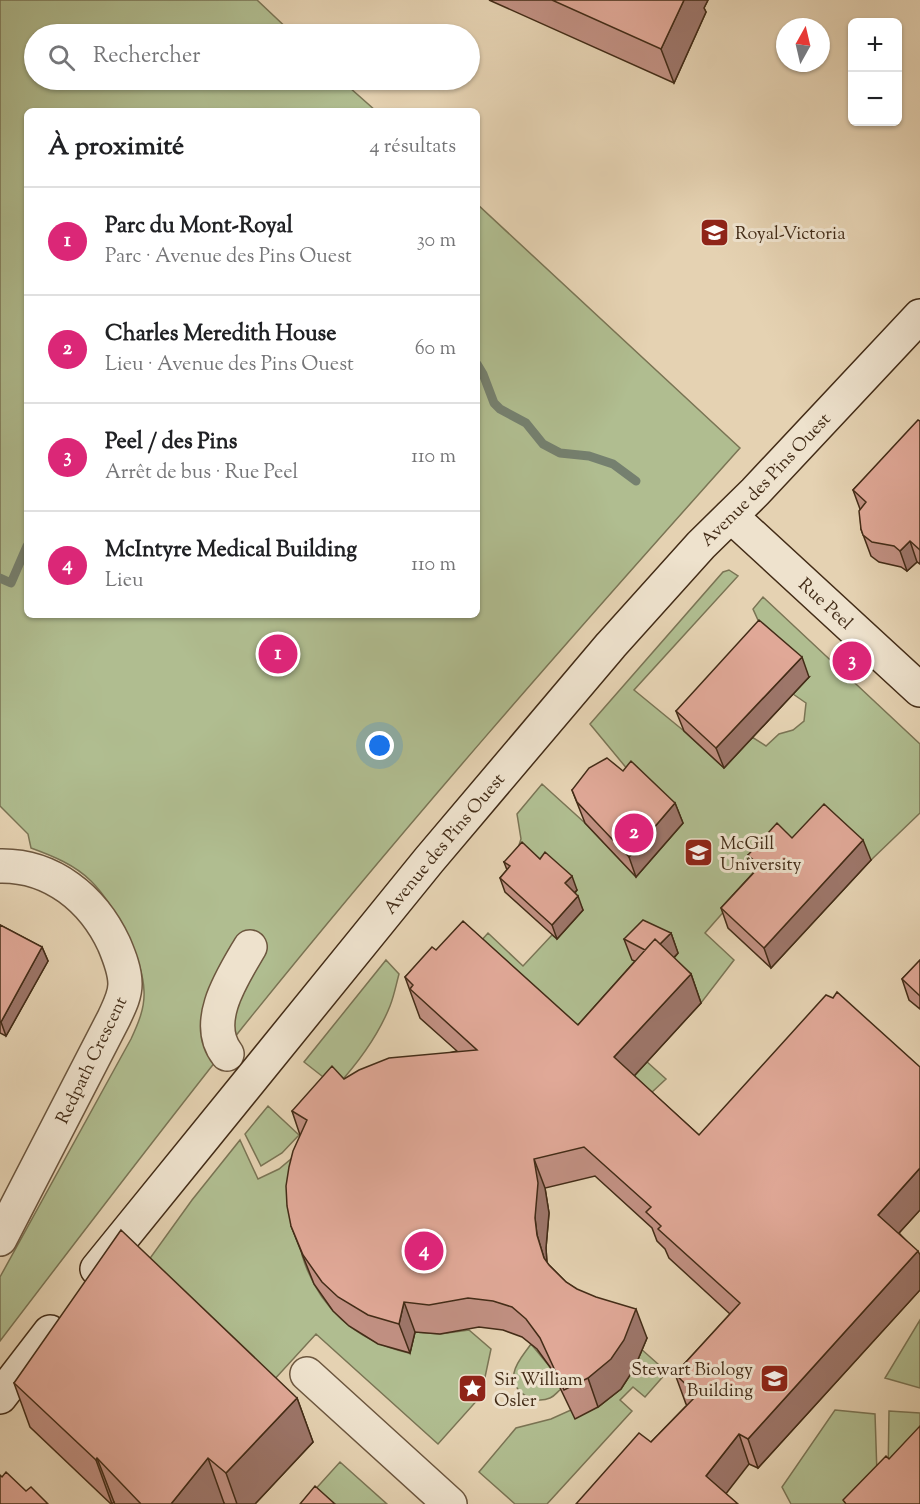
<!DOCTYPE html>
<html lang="fr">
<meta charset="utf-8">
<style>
:root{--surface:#fff;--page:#f2f2f2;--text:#202124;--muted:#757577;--line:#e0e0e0;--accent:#db2777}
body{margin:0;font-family:"Sorts Mill Goudy",serif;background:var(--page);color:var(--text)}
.controls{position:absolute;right:18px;top:18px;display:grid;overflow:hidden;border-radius:9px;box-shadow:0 2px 4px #0004}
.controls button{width:54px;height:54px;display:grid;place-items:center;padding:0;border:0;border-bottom:2px solid var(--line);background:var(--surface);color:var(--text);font:30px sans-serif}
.compass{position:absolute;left:776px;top:18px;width:54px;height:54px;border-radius:50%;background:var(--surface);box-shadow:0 2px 4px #0004;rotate:8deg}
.you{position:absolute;left:380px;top:746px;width:21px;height:21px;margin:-15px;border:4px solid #fff;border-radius:50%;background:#1a73e8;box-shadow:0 0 0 9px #1a73e833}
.badge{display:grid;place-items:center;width:39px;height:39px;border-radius:50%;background:var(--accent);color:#fff;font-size:20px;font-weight:700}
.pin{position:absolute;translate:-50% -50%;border:3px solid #fff;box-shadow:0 2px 6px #0006}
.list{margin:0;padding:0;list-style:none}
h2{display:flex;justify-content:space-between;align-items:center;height:78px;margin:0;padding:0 24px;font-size:26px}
h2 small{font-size:20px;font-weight:400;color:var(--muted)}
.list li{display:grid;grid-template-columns:39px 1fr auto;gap:18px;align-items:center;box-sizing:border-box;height:108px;padding:0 24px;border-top:2px solid var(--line)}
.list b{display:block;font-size:22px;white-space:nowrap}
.list p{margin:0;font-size:20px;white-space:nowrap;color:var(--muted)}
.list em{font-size:20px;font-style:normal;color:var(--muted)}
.icon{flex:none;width:33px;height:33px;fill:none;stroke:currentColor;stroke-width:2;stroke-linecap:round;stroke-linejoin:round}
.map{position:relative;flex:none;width:920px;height:1504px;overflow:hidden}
.search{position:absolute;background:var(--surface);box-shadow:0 2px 4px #0004;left:24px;top:24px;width:456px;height:66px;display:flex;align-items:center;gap:15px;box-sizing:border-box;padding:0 21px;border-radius:33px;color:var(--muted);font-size:22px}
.panel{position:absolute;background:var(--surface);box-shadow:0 2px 4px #0004;left:24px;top:108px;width:456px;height:510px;border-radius:9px}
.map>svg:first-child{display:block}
</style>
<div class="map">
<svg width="920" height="1504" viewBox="0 0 920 1504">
<rect width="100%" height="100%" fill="#e5d2b2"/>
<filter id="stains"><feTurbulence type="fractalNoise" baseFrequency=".00333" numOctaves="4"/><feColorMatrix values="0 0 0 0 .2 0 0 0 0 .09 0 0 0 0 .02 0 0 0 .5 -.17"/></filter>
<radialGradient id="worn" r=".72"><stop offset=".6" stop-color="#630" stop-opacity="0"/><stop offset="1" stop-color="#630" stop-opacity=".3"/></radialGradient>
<path fill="#b0bd90" stroke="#7a7454" stroke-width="1.5" d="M0,0h257l36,34h-259v46h307l35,31h-349v504h450v-411l263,244c-170,190 -338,381 -498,580 -82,103 -162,208 -242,313v-64l131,-238c7,-15 14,-31 13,-48 -1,-32 -30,-87 -53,-110 -16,-16 -38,-25 -60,-33l-3,-14 -28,-28z
M729,570l9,6 -104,114 50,41 40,37 28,-31 14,9 13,-12 14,-4 11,-9 2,-18 -13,-9 16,-17 -51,-57 -5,-11 10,-12 157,147v69l-49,47 -40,-36 -76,52 -50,57 29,27 -33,43 -37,-35 -32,-9 28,16 -14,86 20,18 -15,14 -178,-143 15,-17 35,33 29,-31 5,4 -48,-63 12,-37 -4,-25 25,-30 43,39 51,54 2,-95 -48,-58 133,-152z
M386,960l13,14c-3,11 -5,22 -9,32 -12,30 -32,57 -54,81l-32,-25z
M268,1106l31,29 -17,18 -21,13 -16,-32z
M240,1140l18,39 21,-10 12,-10 11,96c16,53 54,86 107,98l6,-21 25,2 29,-4 22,19 -10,47 -43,48 -122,-110 -54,59 -124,-118 54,-75z
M920,1320v68l-35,-10z
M531,1344l19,23 11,22c-4,3 -6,7 -11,9 -17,7 -39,-6 -36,-25 2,-11 11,-20 17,-29z
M640,1348l27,24 -22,25 -12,-10 -13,13 12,11 -85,93h-32l-36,-32 37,-44 35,-9 49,-22z
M835,1410l40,4 3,90h-87l-9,-17z
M889,1411l31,2v54l-32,9z
M340,1462l47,42h-85z"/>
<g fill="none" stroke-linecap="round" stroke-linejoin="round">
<path stroke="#75806f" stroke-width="9" d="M477,364l6,10 11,29 6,6 26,14 17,21 17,9 29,3 24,8 23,17
M0,578l11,5 16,-37"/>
<defs>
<path id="street" d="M0,866c52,-1 93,33 114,78 5,12 11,26 11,40 0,12 -6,23 -11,34l-114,221
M227,1054c-25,-32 6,-78 23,-107
M307,1374l143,130"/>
<g id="secondary">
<path id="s1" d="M731,516l189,174"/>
<path id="s2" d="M97,1269l332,-409 182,-215 90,-100 54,-53 165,-176"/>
<path d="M0,1397l50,-65"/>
</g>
</defs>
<use href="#street" stroke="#6c563e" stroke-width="36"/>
<use href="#secondary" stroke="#432c17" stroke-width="36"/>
<use href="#street" stroke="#eee2cd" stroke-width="33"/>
<use href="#secondary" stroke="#eee2cd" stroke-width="33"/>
</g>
<path fill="#c19082" stroke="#432c17" stroke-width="1.5" d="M489,0h219l-4,8 2,4 -32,71z
M920,421v143l-3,-2 -10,9 -6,-4 -22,-5 -8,-6 -10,-27 -1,-20 -7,-19z
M809,677l-85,91 -40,-37 -8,-20z
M623,771l52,32 8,20 -47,54 -51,-54 -13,-33z
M792,838l79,22 -100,108 -43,-40 -7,-20 33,-36 -6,-17z
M504,862l73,28 -2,3 8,17 -26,29 -52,-47 -5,-14 7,-8z
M0,925l42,22 6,14 -42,75 -6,-3z
M671,933l7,20 -4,5 17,16 10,29 -67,73 65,59 221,75 -21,23 21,22v35l-162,178 -9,-4 -98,-22 36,-37 -1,-1 -11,-30 55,-60 -61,-56 -4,-9 -8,-8 -5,-13 -57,-52 -50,12 4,25 -3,35 1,15 19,19 81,56 -13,31 -13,20 -23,18 -23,12 -25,-52 -13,-18 -15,-12 -19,-7 -24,-3 -39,7 -25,-2 -5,21 -32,-9 -29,-18 -16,-15 -19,-27 -23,-58 9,-91 -8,-24 52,-32 113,-28 -37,-33 -15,-41 31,-27 142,75 57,-64 -3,-1 -8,-21z
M920,960v49l-11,-9 -7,-21z
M14,1383l283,15 16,44 -58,62h-30l-1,-1 -1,1h-108l-1,-2 -3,2 -81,-77z"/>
<path fill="#9d766a" stroke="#432c17" stroke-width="1.5" d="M684,0h24l-4,8 2,4 -32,71 -13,-34z
M910,541l7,21 -10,9 -7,-20z
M802,657l7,20 -85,91 -8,-20z
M675,803l8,20 -47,54 -7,-20z
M863,840l8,20 -100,108 -7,-20z
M572,876l5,14 -7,7 -5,-14z
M578,896l5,14 -26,29 -5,-14z
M671,933l7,20 -20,21 -7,-21z
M42,947l6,14 -42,75 -5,-14z
M691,974l10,29 -77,84 -10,-30z
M534,1159l11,29 4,25 -3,35 1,16 -3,-6 -7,-23 -2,-17z
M920,1168v42l-32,35 -10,-30z
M918,1251l2,4v35l-162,178 -10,-29z
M404,1302l11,30 -5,21 -11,-29z
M636,1309l11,29 -13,31 -13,20 -23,18 -10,-29z
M297,1398l16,44 -58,62h-18l-11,-31z
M739,1434l10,30 -31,40 -12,-28z
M97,1458l17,44 -2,2 -16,-44z
M208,1458l16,45 -1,1h-52z"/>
<path fill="#e0a897" stroke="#432c17" stroke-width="1.5" d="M552,0h132l-23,49z
M918,420l2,1v129l-10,-9 -10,10 -6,-5 -22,-4 -9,-7 -2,-6 -2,-18 7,-9 -13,-12z
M759,620l43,37 -86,91 -40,-37z
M607,758l16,13 8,-10 44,42 -46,54 -52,-55 -5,-12 17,-22z
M824,804l39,36 -99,108 -43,-40 39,-42 -12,-11 29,-32 15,15z
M522,842l18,17 5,-7 27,24 -7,7 13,13 -26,29 -52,-47 10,-12 -6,-4z
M643,920l28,13 -11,11 -5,-5 -10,11 -21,-11z
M463,921l115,104 77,-86 36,35 -77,83 85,78 127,-140 7,3 4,-6 83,75v101l-42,47 40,36 -170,188 -9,-5 -33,42 32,28h-162l63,-71 12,9 46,-47 -22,-21 65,-71 -82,-74 3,-3 -15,-14 5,-5 -67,-60 -50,12 4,24 -3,35 2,17 7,23 5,7 17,17 11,7 19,8 40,12 -12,31 -13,19 -23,19 -24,12 -24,-52 -14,-19 -14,-12 -19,-6 -25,-3 -39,7 -25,-3 -5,22 -31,-9 -30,-18 -16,-15 -19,-27 -12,-29 -4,-20 -1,-20 3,-19 4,-16 14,-31 -15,-9 40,-45 12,13 15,-9 30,-12 88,-8 -67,-61 3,-4 -8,-8 27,-30 4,3z
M0,925l42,22 -41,75h-1z
M920,960v36l-18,-17z
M121,1230l176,168 -71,75 -18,-15 -37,46h-30l-44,-46 -1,2 -82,-77z
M920,1426v78h-74l-3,-4 43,-44 3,3z
M6,1472l20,19 5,-4 17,17h-48v-29l2,2z
M315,1486l20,18h-35z"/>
<defs>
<symbol id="university-square" viewBox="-11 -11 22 22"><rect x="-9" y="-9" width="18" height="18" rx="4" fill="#8f2418" stroke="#eee2cd"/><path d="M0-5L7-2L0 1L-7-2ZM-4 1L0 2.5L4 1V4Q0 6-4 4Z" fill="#fff"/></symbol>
<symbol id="sight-square" viewBox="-11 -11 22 22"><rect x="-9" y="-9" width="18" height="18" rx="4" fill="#8f2418" stroke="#eee2cd"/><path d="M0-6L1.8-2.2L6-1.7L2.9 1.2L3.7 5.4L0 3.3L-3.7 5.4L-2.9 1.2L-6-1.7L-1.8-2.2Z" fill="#fff"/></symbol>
</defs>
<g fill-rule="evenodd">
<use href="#university-square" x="698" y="216" width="33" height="33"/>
<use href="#university-square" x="682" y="836" width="33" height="33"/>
<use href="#university-square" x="758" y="1362" width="33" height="33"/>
<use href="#sight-square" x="456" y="1372" width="33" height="33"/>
</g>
<g text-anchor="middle" stroke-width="6" stroke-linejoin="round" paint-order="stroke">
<g font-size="18" fill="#432c17" stroke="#eee2cd" text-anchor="start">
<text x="735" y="239">Royal-Victoria</text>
<text x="720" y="849">McGill<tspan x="720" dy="21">University</tspan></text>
<text x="753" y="1375" text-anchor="end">Stewart Biology<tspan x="753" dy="21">Building</tspan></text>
<text x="494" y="1385">Sir William<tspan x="494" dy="21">Osler</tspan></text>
</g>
<g font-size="18" fill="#432c17" stroke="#eee2cd">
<text dy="6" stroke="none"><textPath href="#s2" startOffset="1035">Avenue des Pins Ouest</textPath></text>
<text dy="6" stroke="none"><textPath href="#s1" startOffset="129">Rue Peel</textPath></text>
<text dy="6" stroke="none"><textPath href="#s2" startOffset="549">Avenue des Pins Ouest</textPath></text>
<text transform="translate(91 1060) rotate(-64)" y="6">Redpath Crescent</text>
</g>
</g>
<rect width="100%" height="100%" filter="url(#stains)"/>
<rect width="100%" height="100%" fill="url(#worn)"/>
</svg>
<div class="controls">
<button>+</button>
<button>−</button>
</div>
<svg class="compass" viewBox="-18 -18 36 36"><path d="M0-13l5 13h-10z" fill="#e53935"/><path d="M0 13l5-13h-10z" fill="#757577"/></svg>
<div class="you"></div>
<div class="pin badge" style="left:278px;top:654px">1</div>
<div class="pin badge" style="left:634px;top:833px">2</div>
<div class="pin badge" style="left:852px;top:661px">3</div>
<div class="pin badge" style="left:424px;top:1251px">4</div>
<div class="search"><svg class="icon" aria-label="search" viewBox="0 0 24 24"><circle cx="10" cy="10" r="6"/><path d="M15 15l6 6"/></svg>Rechercher</div>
<section class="panel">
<h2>À proximité<small>4 résultats</small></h2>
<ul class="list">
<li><span class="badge">1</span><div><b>Parc du Mont-Royal</b><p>Parc · Avenue des Pins Ouest</p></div><em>30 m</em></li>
<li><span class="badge">2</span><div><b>Charles Meredith House</b><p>Lieu · Avenue des Pins Ouest</p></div><em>60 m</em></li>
<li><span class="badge">3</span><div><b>Peel / des Pins</b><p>Arrêt de bus · Rue Peel</p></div><em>110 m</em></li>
<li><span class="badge">4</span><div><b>McIntyre Medical Building</b><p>Lieu</p></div><em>110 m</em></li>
</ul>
</section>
</div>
